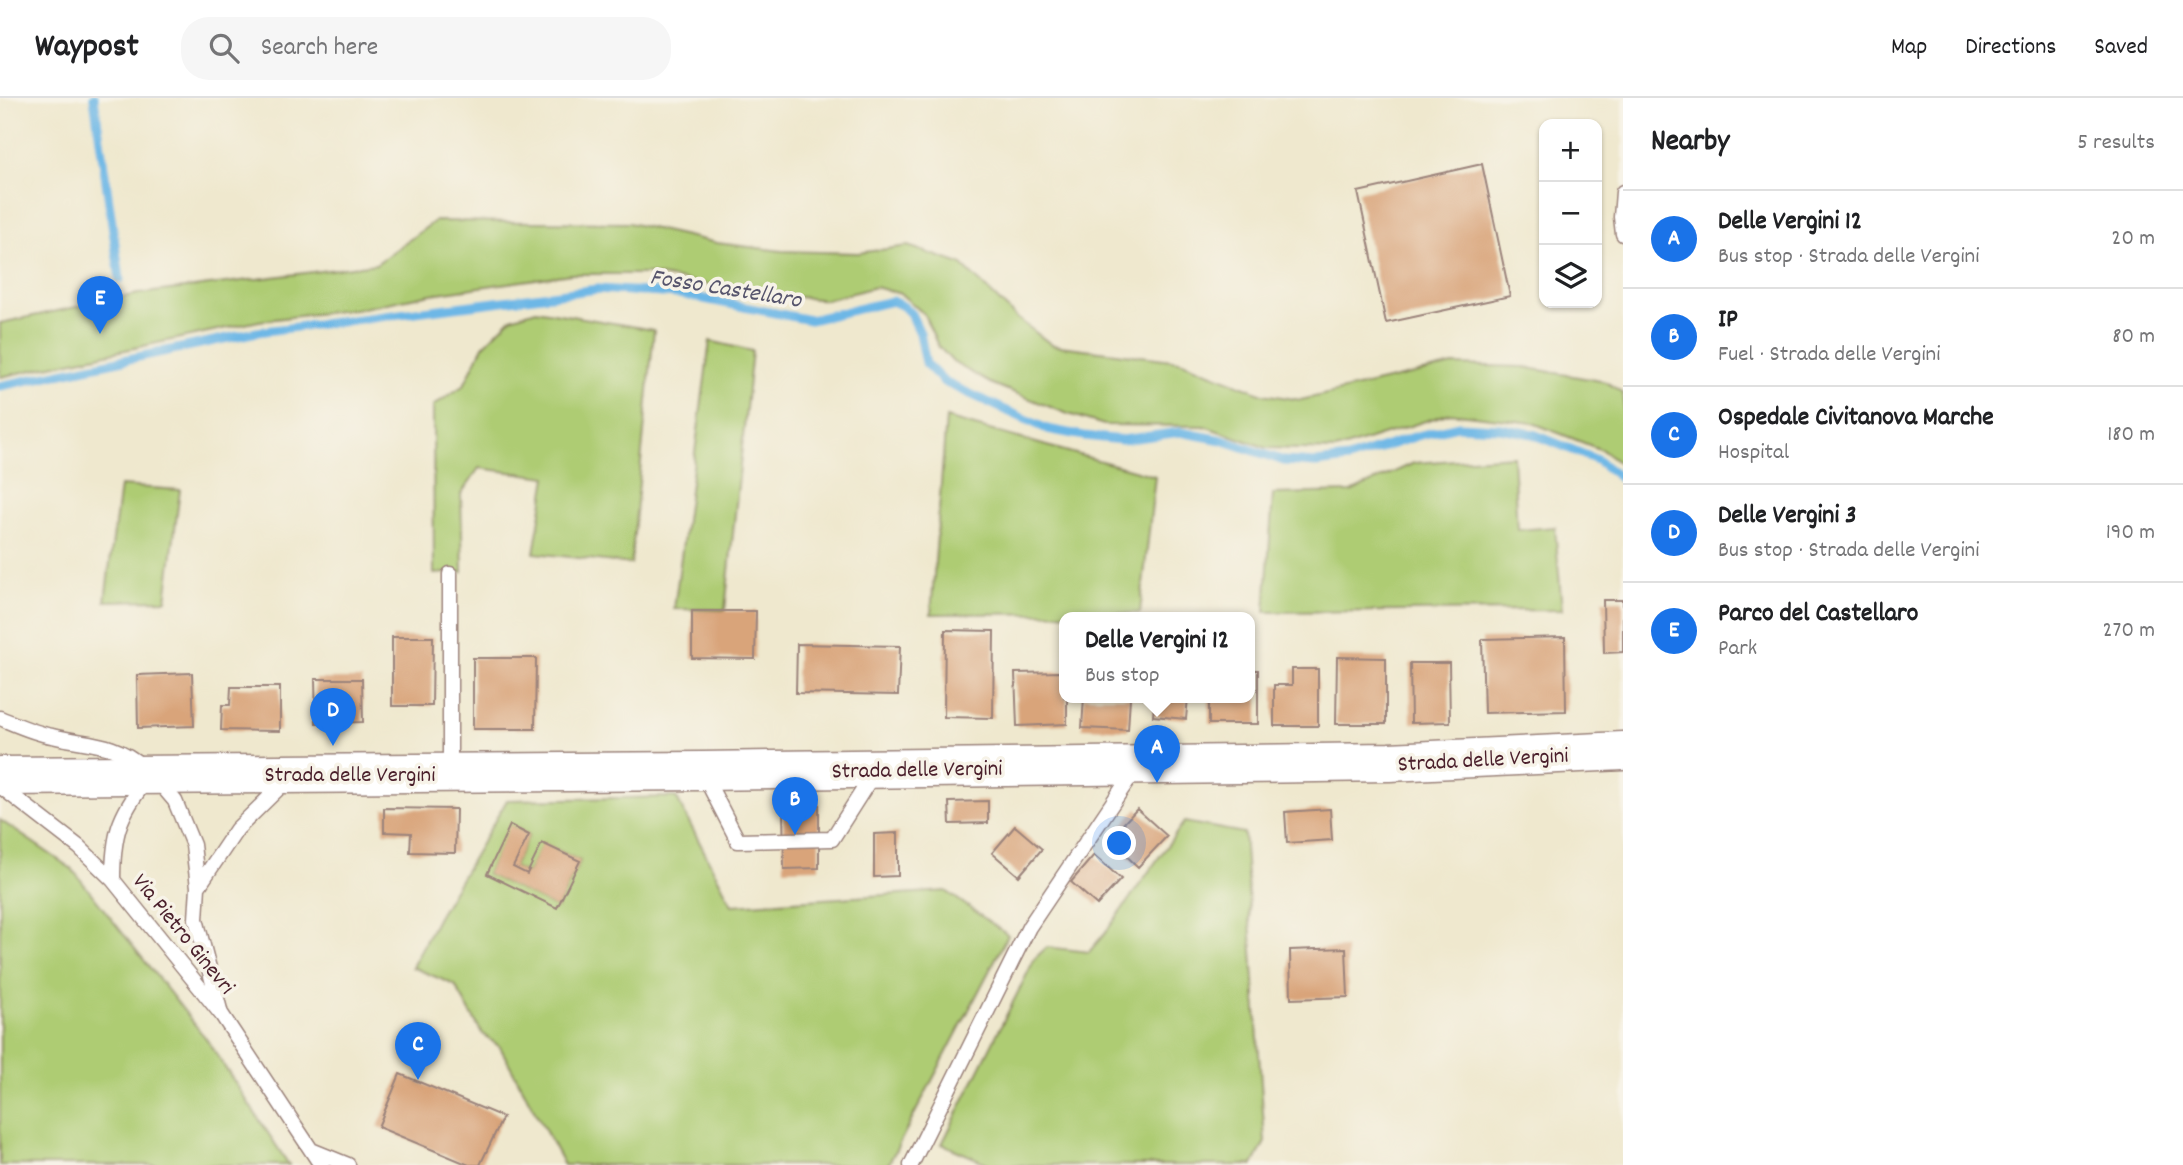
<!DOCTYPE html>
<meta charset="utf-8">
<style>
:root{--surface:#fff;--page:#f6f6f6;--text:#202124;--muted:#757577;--line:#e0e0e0;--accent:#1a73e8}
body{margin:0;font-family:Dekko,sans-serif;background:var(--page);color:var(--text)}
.controls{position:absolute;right:21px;top:21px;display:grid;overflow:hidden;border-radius:14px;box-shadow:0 2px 5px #0004}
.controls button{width:63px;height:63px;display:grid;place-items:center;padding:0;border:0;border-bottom:2px solid var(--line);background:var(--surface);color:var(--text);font:35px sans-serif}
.you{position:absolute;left:1120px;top:746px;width:24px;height:24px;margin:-18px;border:5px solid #fff;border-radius:50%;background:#1a73e8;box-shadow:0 0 0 10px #1a73e833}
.badge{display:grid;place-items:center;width:46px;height:46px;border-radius:50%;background:var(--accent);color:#fff;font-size:23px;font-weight:700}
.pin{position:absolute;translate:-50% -58px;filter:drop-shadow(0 2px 4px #0008)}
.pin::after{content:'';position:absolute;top:37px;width:24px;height:21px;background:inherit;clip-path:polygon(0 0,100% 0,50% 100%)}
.popup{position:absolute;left:1059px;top:514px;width:196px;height:91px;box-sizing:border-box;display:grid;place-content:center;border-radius:14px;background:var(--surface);filter:drop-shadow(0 2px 5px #0005);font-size:23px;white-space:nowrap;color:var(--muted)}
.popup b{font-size:26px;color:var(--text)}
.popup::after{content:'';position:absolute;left:50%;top:100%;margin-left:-14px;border:14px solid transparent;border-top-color:var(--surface)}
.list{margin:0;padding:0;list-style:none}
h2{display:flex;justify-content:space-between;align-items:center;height:91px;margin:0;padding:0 28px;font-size:30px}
h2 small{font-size:23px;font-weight:400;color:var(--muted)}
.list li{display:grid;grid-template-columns:46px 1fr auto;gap:21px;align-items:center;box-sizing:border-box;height:98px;padding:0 28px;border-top:2px solid var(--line)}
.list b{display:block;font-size:26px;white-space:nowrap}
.list p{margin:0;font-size:23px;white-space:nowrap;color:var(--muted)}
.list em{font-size:23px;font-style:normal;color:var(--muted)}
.icon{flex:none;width:38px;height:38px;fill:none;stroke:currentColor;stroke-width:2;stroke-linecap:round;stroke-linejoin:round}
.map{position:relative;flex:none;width:1623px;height:1067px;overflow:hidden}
header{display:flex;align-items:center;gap:42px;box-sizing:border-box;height:98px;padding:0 35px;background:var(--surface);border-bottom:2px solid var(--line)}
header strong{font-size:33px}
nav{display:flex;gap:38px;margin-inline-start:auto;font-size:24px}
.search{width:490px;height:63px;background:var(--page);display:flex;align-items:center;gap:18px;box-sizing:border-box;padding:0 24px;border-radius:28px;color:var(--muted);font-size:26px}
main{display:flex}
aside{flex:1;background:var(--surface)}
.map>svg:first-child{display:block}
</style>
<header>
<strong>Waypost</strong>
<div class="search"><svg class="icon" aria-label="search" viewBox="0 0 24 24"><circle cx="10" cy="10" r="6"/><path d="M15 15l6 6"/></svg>Search here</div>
<nav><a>Map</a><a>Directions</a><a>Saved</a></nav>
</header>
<main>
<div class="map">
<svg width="1623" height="1067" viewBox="0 0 1623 1067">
<rect width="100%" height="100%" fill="#f7f3e8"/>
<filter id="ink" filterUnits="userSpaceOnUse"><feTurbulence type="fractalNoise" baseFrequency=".0143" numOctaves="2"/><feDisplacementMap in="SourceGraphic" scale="14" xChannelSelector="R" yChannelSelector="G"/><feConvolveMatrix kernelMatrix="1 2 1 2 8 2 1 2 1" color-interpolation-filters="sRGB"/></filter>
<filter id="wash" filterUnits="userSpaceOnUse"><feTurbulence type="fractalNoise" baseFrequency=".00686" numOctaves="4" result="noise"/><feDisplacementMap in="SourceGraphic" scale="28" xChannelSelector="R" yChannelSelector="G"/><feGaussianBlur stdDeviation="1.57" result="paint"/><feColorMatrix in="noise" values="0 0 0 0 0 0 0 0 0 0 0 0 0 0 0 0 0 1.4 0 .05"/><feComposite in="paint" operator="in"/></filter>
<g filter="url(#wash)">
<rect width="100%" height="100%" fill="#efe8ce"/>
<path fill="#aecc73" stroke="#7c764f" stroke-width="2" fill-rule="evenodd" d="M435,123l194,2 88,20 65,8 76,2 50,-7 53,18 56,54 35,27 128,16 83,33 38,6 152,-35 70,2 83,15 17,11v73l-21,-16 -69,-27 -83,-10 -114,37 -69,-2 -63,-22 -100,-1 -36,-11 -78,-31 -37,-21 -15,-16 -14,-32 -23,-20 -26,-7 -49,13 -83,-9 -94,-17h-78l-140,20 -68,14 -104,13 -259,56v-54l138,-29 238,-30z
M536,212l118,20 -23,234 -97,-11 13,-76 -68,-9 -18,26 2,78 -29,2 -1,-168 31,-21 19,-39 28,-28z
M710,243l42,10 -27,259 -51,-1z
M946,320l209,58 -15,137 -209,1z
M1513,358l4,74 38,-3 7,83 -297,2 8,-118 78,-2 63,-29z
M120,388l60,4 -14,110 -61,1z
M676,699l56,108 214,-14 62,44 -120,230h-324l-64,-118 -18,-14 -27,-48 -43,-18 26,-50 69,-117zM511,728l18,9 -16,32 14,7 16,-31 37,18 -23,47 -70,-34z
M0,722l72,49 135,171 82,125h-289z
M1184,724l60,11 21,309 -12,23h-262l-49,-21 93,-186 12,-11 42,5 17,-20z"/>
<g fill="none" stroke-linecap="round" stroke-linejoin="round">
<path stroke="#6db7e6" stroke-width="9" d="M94,0l26,181
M0,288l257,-54 341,-43 81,5 131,26 82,-19 11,5 8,8 9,19 6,31 18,18 103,47 37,7 38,4 58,-8 42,8 62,21 32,2 32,-4 69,-23 41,-10 42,2 33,6 30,12 34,14 26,20"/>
</g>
<g id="blocks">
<path fill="#d9a47a" d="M1482,66l28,132 -124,27 -28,-131z
M1603,502h20v52l-19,1z
M692,513h64l-1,48 -63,-1z
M945,532l49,1 -1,87 -49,-1z
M392,539h41l-1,69h-40z
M1565,539l1,74 -82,2 -2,-74z
M797,546l103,2 -2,49 -102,-2z
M1337,559l49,1v66h-50z
M473,560h63l-1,71h-62z
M1410,565h39l1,59 -39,1z
M1292,571h26v57h-44v-41h18z
M1250,572h8v54h-49v-27h41z
M1064,574v25h3v27l-50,2 -2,-53z
M192,575l2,53 -56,2 -1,-53z
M315,581h47l1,43 -47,1z
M231,589h49v44l-59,-1 1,-25h8z
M1084,599h46l-2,33 -46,-2z
M1155,599h33l-2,22 -33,-3z
M988,703v22l-38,1 -1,-22z
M819,705v65l-35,1 -1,-65z
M384,710l72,1 -1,44 -45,-1 1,-19 -27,-1z
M1137,711l30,27 -29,31 -29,-28z
M1330,711l2,31 -45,3 -2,-31z
M510,727l19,10 -16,32 14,7 15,-31 38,18 -23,47 -70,-34z
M1015,728l27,23 -23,27 -27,-23z
M898,735v43l-24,1v-43z
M1094,757l27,24 -24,26 -26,-23z
M1346,850l2,49 -57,2 -1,-49z
M400,976l103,43 -23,48h-11l-91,-38z"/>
</g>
</g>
<g filter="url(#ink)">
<use href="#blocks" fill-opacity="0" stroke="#9c847c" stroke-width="2"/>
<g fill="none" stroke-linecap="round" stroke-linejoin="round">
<defs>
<path id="lane" d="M1623,94l-2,25 2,17
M450,476v198
M0,620c17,7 34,15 52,18 36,9 61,5 91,31
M704,677l34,66 94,-2 42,-66
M158,683l17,20 18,44 5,42 -2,32 24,91
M0,688l79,61 34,33 109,135 99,150
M113,782c0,-44 5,-64 33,-99
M198,789l39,-58 49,-48
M311,1052l37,15
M911,1067l118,-238 107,-159"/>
<path id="secondary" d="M0,678l702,-5 687,-9 234,-11"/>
</defs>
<use href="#lane" stroke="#9c847c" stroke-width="17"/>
<use href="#secondary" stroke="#9c847c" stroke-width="41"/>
<use href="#lane" stroke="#fff" stroke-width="14"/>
<use href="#secondary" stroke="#fff" stroke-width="38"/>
</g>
</g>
<g text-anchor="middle" stroke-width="7" stroke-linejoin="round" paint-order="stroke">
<g font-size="23" fill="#4a1f2b" stroke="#f7f3e8">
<text transform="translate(1483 660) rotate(-3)" y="8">Strada delle Vergini</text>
<text transform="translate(917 670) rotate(-1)" y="8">Strada delle Vergini</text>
<text x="350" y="683">Strada delle Vergini</text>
<text transform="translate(185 835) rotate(51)" y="8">Via Pietro Ginevri</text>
</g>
<g font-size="24" font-style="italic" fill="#56546c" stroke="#f7f3e8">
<text transform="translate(726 189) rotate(9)" y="8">Fosso Castellaro</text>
</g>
</g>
</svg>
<div class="controls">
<button>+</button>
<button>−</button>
<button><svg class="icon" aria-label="layers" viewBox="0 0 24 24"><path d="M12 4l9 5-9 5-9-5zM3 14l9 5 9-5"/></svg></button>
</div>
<div class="you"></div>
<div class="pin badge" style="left:1157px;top:685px">A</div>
<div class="popup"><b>Delle Vergini 12</b>Bus stop</div>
<div class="pin badge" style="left:795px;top:737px">B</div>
<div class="pin badge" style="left:418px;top:982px">C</div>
<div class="pin badge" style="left:333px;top:648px">D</div>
<div class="pin badge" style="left:100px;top:236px">E</div>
</div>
<aside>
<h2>Nearby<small>5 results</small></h2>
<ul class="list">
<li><span class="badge">A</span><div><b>Delle Vergini 12</b><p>Bus stop · Strada delle Vergini</p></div><em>20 m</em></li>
<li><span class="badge">B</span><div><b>IP</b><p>Fuel · Strada delle Vergini</p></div><em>80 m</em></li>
<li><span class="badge">C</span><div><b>Ospedale Civitanova Marche</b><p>Hospital</p></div><em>180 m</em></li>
<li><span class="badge">D</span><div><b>Delle Vergini 3</b><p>Bus stop · Strada delle Vergini</p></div><em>190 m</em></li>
<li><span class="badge">E</span><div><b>Parco del Castellaro</b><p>Park</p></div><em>270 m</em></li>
</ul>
</aside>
</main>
